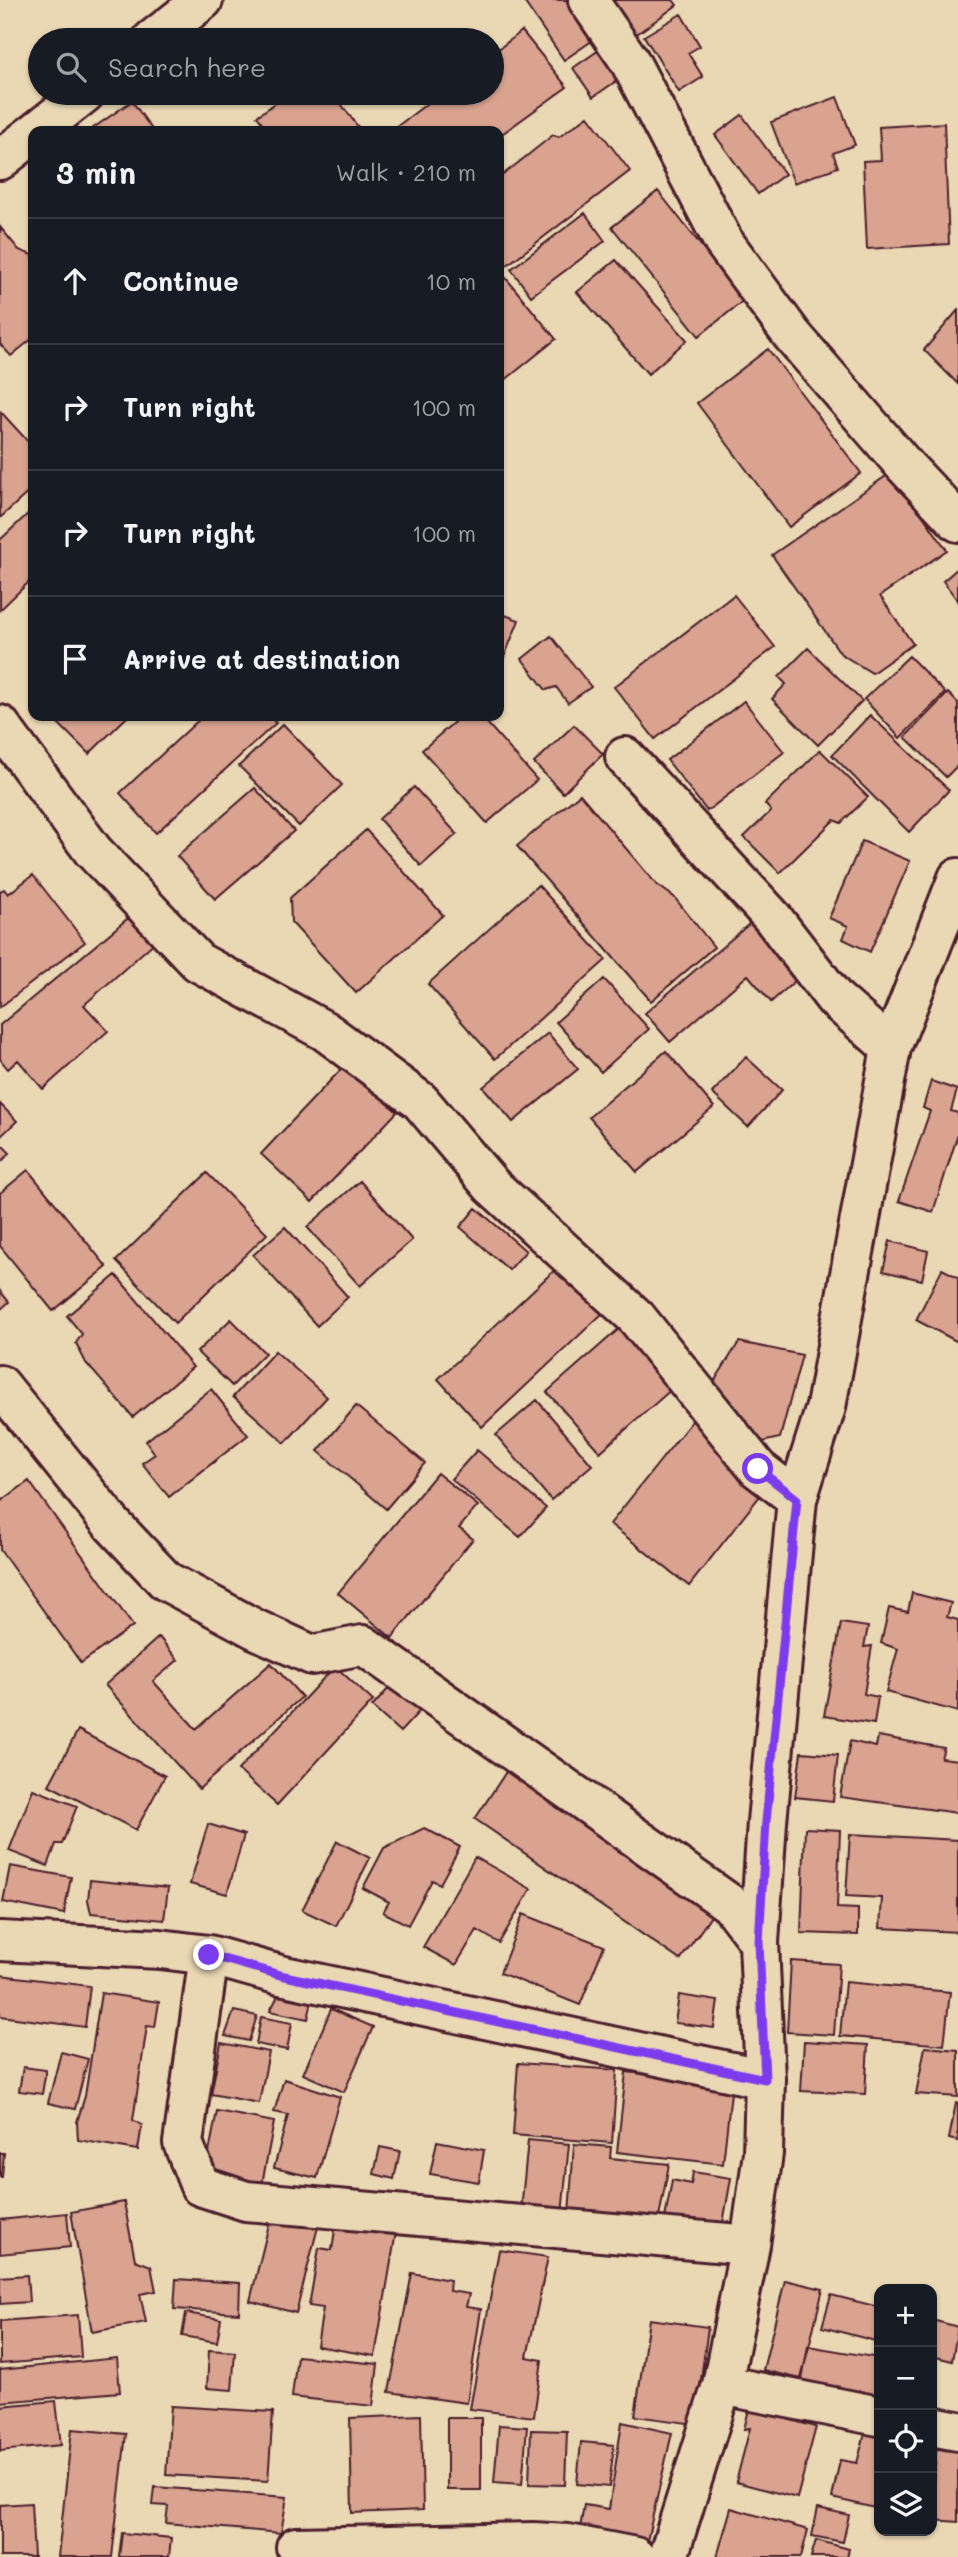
<!DOCTYPE html>
<meta charset="utf-8">
<style>
:root{--surface:#171b24;--page:#242831;--text:#f1f3f6;--muted:#9ea1a6;--line:#363941}
body{margin:0;font-family:Mali,sans-serif;background:var(--page);color:var(--text)}
.controls{position:absolute;right:21px;bottom:21px;display:grid;overflow:hidden;border-radius:14px;box-shadow:0 2px 5px #0004}
.controls button{width:63px;height:63px;display:grid;place-items:center;padding:0;border:0;border-bottom:2px solid var(--line);background:var(--surface);color:var(--text);font:35px sans-serif}
.stop{position:absolute;width:21px;height:21px;margin:-16px;border:5px solid #7c3aed;border-radius:50%;background:#fff}
.stop.end{background:#7c3aed;border-color:#fff;box-shadow:0 2px 7px #0008}
.list{margin:0;padding:0;list-style:none}
h2{display:flex;justify-content:space-between;align-items:center;height:91px;margin:0;padding:0 28px;font-size:30px}
h2 small{font-size:23px;font-weight:400;color:var(--muted)}
.list li{display:grid;grid-template-columns:46px 1fr auto;gap:21px;align-items:center;box-sizing:border-box;height:126px;padding:0 28px;border-top:2px solid var(--line)}
.list b{display:block;font-size:26px;white-space:nowrap}
.list em{font-size:23px;font-style:normal;color:var(--muted)}
.icon{flex:none;width:38px;height:38px;fill:none;stroke:currentColor;stroke-width:2;stroke-linecap:round;stroke-linejoin:round}
.map{position:relative;flex:none;width:958px;height:2557px;overflow:hidden}
.search{position:absolute;background:var(--surface);box-shadow:0 2px 5px #0004;left:28px;top:28px;width:476px;height:77px;display:flex;align-items:center;gap:18px;box-sizing:border-box;padding:0 24px;border-radius:38px;color:var(--muted);font-size:26px}
.panel{position:absolute;background:var(--surface);box-shadow:0 2px 5px #0004;left:28px;top:126px;width:476px;height:595px;border-radius:14px}
.map>svg:first-child{display:block}
</style>
<div class="map">
<svg width="958" height="2557" viewBox="0 0 958 2557">
<rect width="100%" height="100%" fill="#ead8b5"/>
<filter id="ink" filterUnits="userSpaceOnUse"><feTurbulence type="fractalNoise" baseFrequency=".0143" numOctaves="2"/><feDisplacementMap in="SourceGraphic" scale="14" xChannelSelector="R" yChannelSelector="G"/><feConvolveMatrix kernelMatrix="1 2 1 2 8 2 1 2 1" color-interpolation-filters="sRGB"/></filter>
<g filter="url(#ink)">
<path fill="#d9a390" stroke="#4a1f2b" stroke-width="2" d="M523,0h51l25,36 -35,24z
M608,0h65l4,5 -43,31z
M681,14l19,32 -12,7 15,24 -24,15 -35,-56z
M522,31l45,56 -68,49v-5h-108l50,-38h51v-39z
M605,46l20,29 -32,22 -20,-29z
M290,93h43l28,38h-93l-11,-15z
M837,97l18,48 -22,8 5,14 -44,16 -23,-61z
M132,101l21,30h-64z
M742,115l43,59 -27,20 -43,-59z
M588,116l42,55 -128,98 -3,-4v-87l54,-43 6,2z
M944,123l5,121 -82,5 -4,-88 18,-1 -2,-33z
M658,191l86,109 -45,36 -87,-109z
M585,213l20,28 -74,55 -20,-27z
M0,227l19,23 13,5 1,4v79l-22,18 -11,-12z
M616,260l71,80 -39,34 -71,-82z
M506,278l50,61 -57,46v-102z
M958,310v74l-34,-34z
M768,349l93,124 -72,54 -92,-124z
M1,412l32,35v41l-33,30z
M892,472l55,78 -67,46 33,48 -41,29 -31,-19 -69,-99z
M33,509v69l-33,32v-70z
M958,568v33l-15,-20z
M734,595l41,52 -120,92 -41,-52z
M499,613l20,7 -20,50z
M551,636l40,51 -23,16 -12,-16 -10,3 -24,-31z
M808,648l54,53 -44,44 -46,-46 14,-15 -7,-7z
M909,656l36,37 -45,45 -36,-39z
M948,693l10,10v62l-12,12 -41,-40z
M744,701l40,51 -77,59 -40,-51z
M870,715l79,75 -40,42 -77,-77z
M51,716h77l-39,38z
M203,716h66l7,7 -120,110 -36,-40z
M461,716h20l56,64 -50,43 -65,-73z
M283,724l59,61 -43,41 -60,-60z
M574,725l29,29 -40,39 -29,-30z
M820,750l48,47 -27,26 -7,-3 -54,53 -36,-36 27,-26 -6,-7z
M414,787l43,47 -36,32 -42,-47z
M255,788l39,43 -79,68 -38,-43z
M580,794l76,90 18,13 40,50 -63,54 -134,-155z
M366,830l77,85 -87,78 -65,-71 -1,-24z
M862,841l48,20 -40,91 -27,-13 5,-13 -19,-8z
M33,875l52,67 -85,65v-116l4,-2 4,5z
M538,885l68,75 -111,99 -67,-75z
M133,914l23,27 -72,64 24,26 -65,58 -25,-29 -10,9 -8,-10v-34z
M755,919l48,55 -32,28 -23,-27 -78,67 -25,-29z
M604,979l45,50 -48,43 -45,-50z
M548,1033l30,36 -65,53 -30,-35z
M666,1051l48,56 -77,65 -48,-55z
M746,1057l36,33 -34,37 -36,-34z
M346,1064l51,48 -85,90 -51,-48z
M931,1081l26,9 -6,21 7,2v21l-25,78 -34,-11 31,-90 -7,-3z
M0,1104l17,17 -17,16z
M0,1143l10,10 -10,10z
M28,1170l79,97 -54,44 -53,-65v-53z
M207,1173l60,61 -92,89 -59,-62z
M360,1181l52,59 -52,46 -53,-59z
M476,1208l50,43 -17,19 -49,-43z
M285,1227l63,70 -31,29 -64,-71z
M890,1241l38,10 -6,29 -39,-9z
M560,1265l44,47 -122,115 -44,-48z
M942,1269l16,8v65l-42,-22z
M116,1275l77,92 -60,50 -47,-54 -10,-20 6,-9 -15,-18z
M0,1291l9,11 -9,8z
M231,1319l34,34 -33,33 -35,-34z
M620,1328l53,60 -73,64 -53,-60z
M739,1342l63,13 -22,83 -18,4 -50,-57z
M275,1351l52,46 -42,46 -52,-46z
M211,1389l37,46 -79,62 -27,-34 13,-9 -9,-13z
M537,1400l55,65 -41,35 -55,-65z
M356,1406l69,57 -39,46 -68,-58z
M700,1411l78,62 -89,113 -79,-62z
M477,1450l69,58 -26,29 -69,-58z
M437,1473l41,33 -19,22 14,11 -81,99 -54,-45z
M29,1481l104,145 -52,37 -81,-113v-48z
M912,1593l39,10 -4,14 11,3v92l-72,-20 12,-43 -17,-6 8,-35 19,4z
M841,1623l27,4 -4,20 8,-1 -8,48 14,3 -4,27 -50,-8z
M159,1637l19,23 -25,21 43,48 75,-66 31,34 -103,92 -94,-104z
M335,1666l38,35 -96,104 -39,-35z
M398,1678l28,26 -26,28 -28,-25z
M78,1730l87,46 -29,54 -87,-45z
M878,1736l66,12 -3,10 17,2v53l-118,-16 10,-56 26,6z
M521,1749l207,143 -48,68 -205,-141z
M801,1752l37,3 -5,46 -38,-4z
M33,1789l44,17 -15,38h-6l-8,22 -39,-15z
M208,1824l36,11 -17,59 -37,-10z
M424,1828l36,19 -20,37 -8,-4 -24,45 -25,-13 6,-10 -26,-14 21,-40z
M805,1828l35,2 -3,78 21,1v26l-57,-2z
M850,1834l108,6v92l-78,-4 2,-30 -36,-2z
M337,1841l33,17 -34,68 -34,-16z
M475,1857l56,32 -32,54 -22,-13 -21,35 -33,-18z
M10,1866l61,11 -7,37 -61,-12z
M90,1880l78,8 -4,32 -73,-7 -3,-13z
M523,1914l81,32 -24,59 -80,-32z
M791,1961l48,3 -5,71 -47,-3z
M0,1975l90,11 -5,41 -85,-11z
M845,1982l105,10 -6,53 -104,-9z
M101,1993l58,9 -4,25 -8,-1 -14,94 9,5 -4,25 -60,-10 -1,-18 8,-26z
M279,1994l33,7 -4,18 -38,-8z
M679,1995l39,6 -4,27 -39,-5z
M331,2009l42,18 -29,65 -41,-18z
M234,2011l23,5 -8,25 -24,-5z
M261,2017l31,6 -5,27 -31,-6z
M804,2041l64,4 -3,49 -64,-3z
M221,2043l48,9 -10,51 -48,-9z
M925,2047l33,3v47l-42,-3z
M61,2052l27,7 -13,50 -27,-6z
M518,2063l99,7 -5,73 -99,-8z
M23,2067l23,3 -4,24 -23,-3z
M626,2072l106,11 -9,81 -106,-12z
M284,2079l56,18 -23,81 -43,-10 14,-53 -14,-3z
M956,2103h2v38l-9,-2z
M217,2111l57,11 -12,62 -57,-11z
M528,2140l41,4 -7,70 -41,-4z
M437,2141l47,9 -5,32 -49,-8z
M574,2144l37,3 -1,11 59,6 -11,59 -89,-9z
M380,2147l20,4 -6,28 -20,-5z
M0,2153h4l-2,24h-2z
M693,2172l38,6 -10,57 -57,-11 8,-44 19,4z
M124,2202l11,58 16,6 5,25 -16,3 6,28 -54,10 -21,-120z
M274,2204l47,11 -25,98 -46,-12z
M67,2213l3,34 -70,7v-34z
M337,2216l60,10 -22,130 -58,-10 6,-38 -14,-2 10,-58 13,2z
M499,2250l49,7 -21,100 15,3 -8,57 -64,-8z
M412,2273l38,7 -1,11 20,3 -3,13 15,2 -14,94 -78,-11z
M27,2275l2,27 -29,2v-27z
M176,2279l64,4 -1,30 -65,-4z
M785,2280l38,9 -22,90 -38,-9z
M831,2295l48,12v35l-57,-15z
M186,2313l35,6 -4,23 -35,-6z
M78,2315l3,42 -81,7v-43z
M649,2319l59,8 -13,97 -60,-8z
M932,2320l26,7 -6,34 -20,-5z
M808,2346l71,12v40l-78,-13z
M209,2350l26,2 -3,38 -25,-2z
M297,2356l81,8 -5,42 -81,-9z
M117,2358l3,34 -120,10v-32z
M752,2398l37,10 -2,11 29,8 -19,71 -61,-16 14,-54 -6,1z
M56,2401l5,44 -61,6v-45z
M171,2406l102,6 -5,69 -102,-6z
M421,2415l2,95 -71,3 -2,-95z
M447,2418h34v72h-34z
M622,2422l50,11 -26,112 -67,-11 5,-29 25,4z
M499,2425l28,2 -5,57 -28,-2z
M72,2429l54,5 -14,123h-54z
M531,2430l36,1 -2,54 -36,-1z
M866,2430l13,3v76l-47,-11 8,-38 17,3z
M581,2442l33,3 -5,42 -32,-3z
M936,2450l22,1v71l-26,-2z
M155,2487l132,10 -6,36 -115,-10 2,-17 -15,-1z
M31,2503l3,54h-34v-52z
M731,2508l77,22 -7,27h-84z
M818,2508l31,7 -6,27 -31,-6z
M122,2533l49,5 -2,19h-50z
M816,2540l33,9 -2,8h-36z"/>
<g fill="none" stroke-linecap="round" stroke-linejoin="round">
<defs>
<path id="minor" d="M588,0l41,60 94,181 69,94 113,131 53,56
M152,40l51,-40
M37,131l48,-38
M0,160l33,-26
M0,725l93,126 105,111 127,69 95,70 72,85 144,131 122,152 39,30
M625,757l147,160 63,82 56,49
M0,1385l112,139 54,57 89,48 57,26 51,-10 367,259 29,38
M0,1941l160,8 49,6 71,20 485,104
M209,1955l-26,188 17,43 46,15 504,44
M722,2385l157,31
M932,2426l26,5
M296,2547l237,-5 35,2 67,13
M668,2557l54,-172 28,-140 13,-92 2,-74 -6,-137 8,-120 30,-323 29,-92 65,-359 67,-170"/>
</defs>
<use href="#minor" stroke="#4a1f2b" stroke-width="44"/>
<use href="#minor" stroke="#ead8b5" stroke-width="38"/>
</g>
</g>
<g fill="none" stroke-linecap="round" stroke-linejoin="round" filter="url(#ink)">
<path stroke="#7c3aed" stroke-width="9" d="M209,1955l71,20 485,104 -6,-137 7,-120 31,-323 -39,-30"/>
</g>
</svg>
<div class="controls">
<button>+</button>
<button>−</button>
<button><svg class="icon" aria-label="locate" viewBox="0 0 24 24"><circle cx="12" cy="12" r="6"/><path d="M12 2v4M12 18v4M2 12h4M18 12h4"/></svg></button>
<button><svg class="icon" aria-label="layers" viewBox="0 0 24 24"><path d="M12 4l9 5-9 5-9-5zM3 14l9 5 9-5"/></svg></button>
</div>
<div class="stop" style="left:758px;top:1469px"></div>
<div class="stop end" style="left:209px;top:1955px"></div>
<div class="search"><svg class="icon" aria-label="search" viewBox="0 0 24 24"><circle cx="10" cy="10" r="6"/><path d="M15 15l6 6"/></svg>Search here</div>
<section class="panel">
<h2>3 min<small>Walk · 210 m</small></h2>
<ul class="list">
<li><svg class="icon" aria-label="ahead" viewBox="0 0 24 24"><path d="M12 20V5M6 11l6-6 6 6"/></svg><div><b>Continue</b></div><em>10 m</em></li>
<li><svg class="icon" aria-label="right" viewBox="0 0 24 24"><path d="M7 20v-9h11M14 6l5 5-5 5"/></svg><div><b>Turn right</b></div><em>100 m</em></li>
<li><svg class="icon" aria-label="right" viewBox="0 0 24 24"><path d="M7 20v-9h11M14 6l5 5-5 5"/></svg><div><b>Turn right</b></div><em>100 m</em></li>
<li><svg class="icon" aria-label="arrive" viewBox="0 0 24 24"><path d="M6 21V4h12l-3 4 3 4H6"/></svg><div><b>Arrive at destination</b></div></li>
</ul>
</section>
</div>
